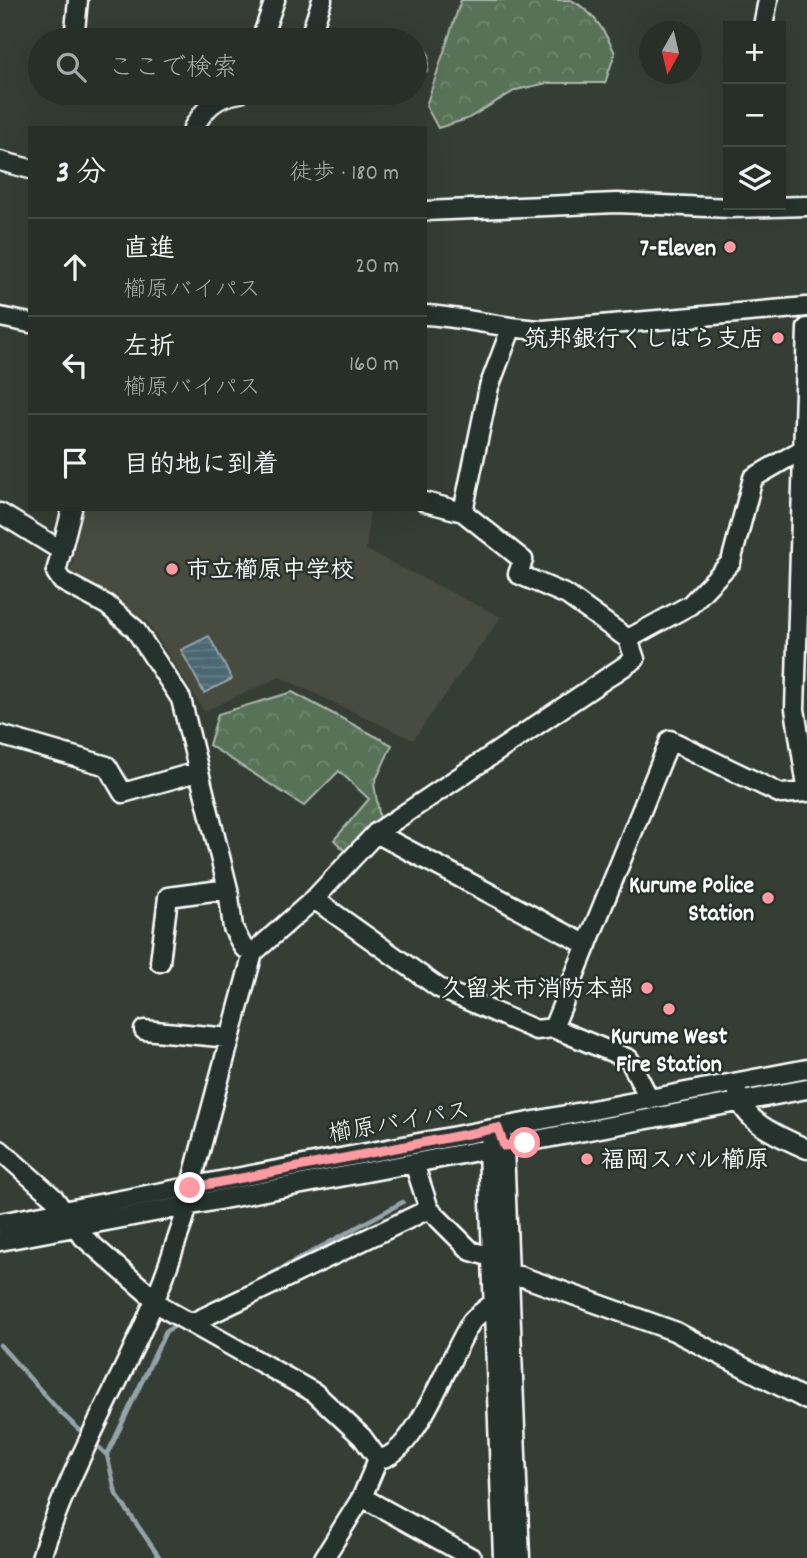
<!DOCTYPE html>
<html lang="ja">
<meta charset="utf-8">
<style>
:root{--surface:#282e28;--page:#343a34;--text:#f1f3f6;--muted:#a5a8a8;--line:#444a45}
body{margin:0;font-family:Dekko,"Klee One",sans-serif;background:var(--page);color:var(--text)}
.controls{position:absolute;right:21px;top:21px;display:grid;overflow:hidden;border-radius:0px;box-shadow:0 7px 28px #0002}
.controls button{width:63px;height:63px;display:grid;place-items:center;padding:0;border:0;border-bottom:2px solid var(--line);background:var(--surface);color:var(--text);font:35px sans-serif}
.compass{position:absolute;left:639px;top:21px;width:63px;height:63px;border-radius:50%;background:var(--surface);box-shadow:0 7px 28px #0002;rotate:188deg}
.stop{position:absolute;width:21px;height:21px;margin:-16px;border:5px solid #ff9aa2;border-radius:50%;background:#fff}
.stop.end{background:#ff9aa2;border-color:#fff;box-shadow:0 2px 7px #0008}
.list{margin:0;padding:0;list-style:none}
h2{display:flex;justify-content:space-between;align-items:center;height:91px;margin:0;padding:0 28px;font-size:30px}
h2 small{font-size:23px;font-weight:400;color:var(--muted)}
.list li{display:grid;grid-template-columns:46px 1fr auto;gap:21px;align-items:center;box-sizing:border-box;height:98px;padding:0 28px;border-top:2px solid var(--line)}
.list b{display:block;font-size:26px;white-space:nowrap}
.list p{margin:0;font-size:23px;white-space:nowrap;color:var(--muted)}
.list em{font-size:23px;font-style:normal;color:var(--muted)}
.icon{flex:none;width:38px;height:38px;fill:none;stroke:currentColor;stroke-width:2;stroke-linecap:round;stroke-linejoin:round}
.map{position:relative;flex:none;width:807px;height:1558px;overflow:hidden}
.search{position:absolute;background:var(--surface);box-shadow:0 7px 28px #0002;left:28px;top:28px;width:399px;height:77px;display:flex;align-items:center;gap:18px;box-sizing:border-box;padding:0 24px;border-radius:38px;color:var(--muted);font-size:26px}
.panel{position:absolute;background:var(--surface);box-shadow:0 7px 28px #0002;left:28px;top:126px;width:399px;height:385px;border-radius:0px}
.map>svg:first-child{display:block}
</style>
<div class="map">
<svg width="807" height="1558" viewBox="0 0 807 1558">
<defs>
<pattern id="forest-crowns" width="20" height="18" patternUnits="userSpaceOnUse" patternTransform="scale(1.75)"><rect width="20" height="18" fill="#587258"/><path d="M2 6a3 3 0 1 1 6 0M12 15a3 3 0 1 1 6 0" fill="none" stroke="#718771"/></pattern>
<pattern id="water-rules" width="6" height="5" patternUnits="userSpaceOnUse" patternTransform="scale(1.75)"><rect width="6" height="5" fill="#4c6872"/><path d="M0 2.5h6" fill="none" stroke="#677f87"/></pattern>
</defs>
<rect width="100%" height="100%" fill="#353e35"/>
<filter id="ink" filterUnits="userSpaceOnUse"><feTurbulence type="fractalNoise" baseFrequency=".0143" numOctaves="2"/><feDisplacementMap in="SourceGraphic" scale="14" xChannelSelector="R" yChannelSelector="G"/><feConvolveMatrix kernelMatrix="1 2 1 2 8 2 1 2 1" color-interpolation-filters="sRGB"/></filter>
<g filter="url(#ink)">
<path fill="#464b3f" d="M83,509h287l-4,41 135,67 -88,123 -133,-63 -76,34 -58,-91 -76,-47z"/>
<path fill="url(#forest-crowns)" stroke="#acb8ac" stroke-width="2" d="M461,0h110c23,12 33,30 44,53l-10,30h-58l-31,7 -49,29 -29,9 -12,-22z
M292,692l100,53 -18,39 6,35 -33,34 -13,-13 35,-41 -30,-28 -35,35 -95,-61 9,-31z"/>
<path fill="url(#water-rules)" stroke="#94a4aa" stroke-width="2" d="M423,46l6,9 -2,16 -4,2 -8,-2v-24z
M209,636l23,43 -28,14 -23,-43z"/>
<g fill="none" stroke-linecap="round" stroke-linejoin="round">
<path stroke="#94a4aa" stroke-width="4.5" d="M244,1289l159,-87
M0,1345l61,68 25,23
M92,1441l15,14 9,39 44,64
M107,1455l59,-124 15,-8"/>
<defs>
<path id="minor" d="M763,26l5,-26
M74,40l4,-40
M261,40l14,-40
M309,40l13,-40
M193,128c13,-21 22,-31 47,-35
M0,161l30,8
M425,211l192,-8 113,5 77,-2
M425,315c40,2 78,14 118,15l264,-23
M0,317l30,6
M807,328l-12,381 12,78
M72,509l-16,63 6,9 45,24 28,24 46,70 47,190 5,39 10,19 10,6
M463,512l26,-125 22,-58
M0,513l62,38
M628,639l62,-34 41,-43 22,-84 50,-29
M0,735l107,31 16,27 74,-21
M376,833l211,112
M314,899l125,89 97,42 17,-2 76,31 21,41
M160,962l8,-65 60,-8
M553,1028l117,-288 111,54 26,-2
M144,1030l86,8
M738,1095c8,30 44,42 69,54
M501,1137l3,9 16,412
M492,1139l-4,10 15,409
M0,1150l54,48 29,39 84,73 148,83 47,44 16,22 -16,38 -38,61
M429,1209l42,42 20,6
M0,1223l807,-154
M0,1241l807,-152
M507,1275l13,1 154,55 133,69
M192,1323l237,-114 -15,-46
M378,1459c38,-2 73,-108 94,-138 6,-7 14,-12 21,-18
M362,1497l110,61
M41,1558c32,-106 96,-198 131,-304 7,-22 17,-43 18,-66l63,-235 61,-54 62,-66 259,-174 -7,-20 -61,-44 -49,-21 5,-14 -60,-48 -38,-10"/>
</defs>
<use href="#minor" stroke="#fff" stroke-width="23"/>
<use href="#minor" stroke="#26332d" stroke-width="18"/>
</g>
</g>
<g fill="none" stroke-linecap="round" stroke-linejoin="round" filter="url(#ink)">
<path stroke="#ff9aa2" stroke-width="9" d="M190,1188l308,-60 6,18 21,-3"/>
</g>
<g fill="#ff9aa2" stroke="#26332d" stroke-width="2.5">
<circle cx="730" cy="247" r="7"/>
<circle cx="778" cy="338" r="7"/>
<circle cx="172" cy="569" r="7"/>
<circle cx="768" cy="898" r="7"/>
<circle cx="647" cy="988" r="7"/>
<circle cx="669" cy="1009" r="7"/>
<circle cx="587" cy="1159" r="7"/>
</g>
<g text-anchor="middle" stroke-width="5" stroke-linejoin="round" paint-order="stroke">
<g font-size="24" font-weight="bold" fill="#fff" stroke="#26332d" text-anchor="end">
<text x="716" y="255">7-Eleven</text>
<text x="764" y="346">筑邦銀行くしはら支店</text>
<text x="186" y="577" text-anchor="start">市立櫛原中学校</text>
<text x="754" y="892">Kurume Police<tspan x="754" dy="28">Station</tspan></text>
<text x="633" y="996">久留米市消防本部</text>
<text x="669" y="1043" text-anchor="middle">Kurume West<tspan x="669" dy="28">Fire Station</tspan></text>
<text x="601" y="1167" text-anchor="start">福岡スバル櫛原</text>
</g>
<g font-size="24" fill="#fff" stroke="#26332d">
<text transform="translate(399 1121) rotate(-10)" y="8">櫛原バイパス</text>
</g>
</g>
</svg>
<div class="controls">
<button>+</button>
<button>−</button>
<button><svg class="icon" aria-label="layers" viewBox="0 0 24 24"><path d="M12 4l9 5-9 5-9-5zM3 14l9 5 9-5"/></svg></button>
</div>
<svg class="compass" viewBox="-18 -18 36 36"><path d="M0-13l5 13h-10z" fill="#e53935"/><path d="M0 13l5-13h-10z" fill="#a5a8a8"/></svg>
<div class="stop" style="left:525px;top:1143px"></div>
<div class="stop end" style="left:190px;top:1188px"></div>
<div class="search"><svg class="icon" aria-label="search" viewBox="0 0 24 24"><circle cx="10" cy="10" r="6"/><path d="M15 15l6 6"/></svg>ここで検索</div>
<section class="panel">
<h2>3 分<small>徒歩 · 180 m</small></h2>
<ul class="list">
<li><svg class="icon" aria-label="ahead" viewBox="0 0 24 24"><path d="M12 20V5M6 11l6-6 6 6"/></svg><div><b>直進</b><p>櫛原バイパス</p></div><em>20 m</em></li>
<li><svg class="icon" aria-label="left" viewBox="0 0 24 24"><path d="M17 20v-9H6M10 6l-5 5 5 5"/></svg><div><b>左折</b><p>櫛原バイパス</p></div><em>160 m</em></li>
<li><svg class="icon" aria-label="arrive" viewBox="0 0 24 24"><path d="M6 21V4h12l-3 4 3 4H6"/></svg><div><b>目的地に到着</b></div></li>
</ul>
</section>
</div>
